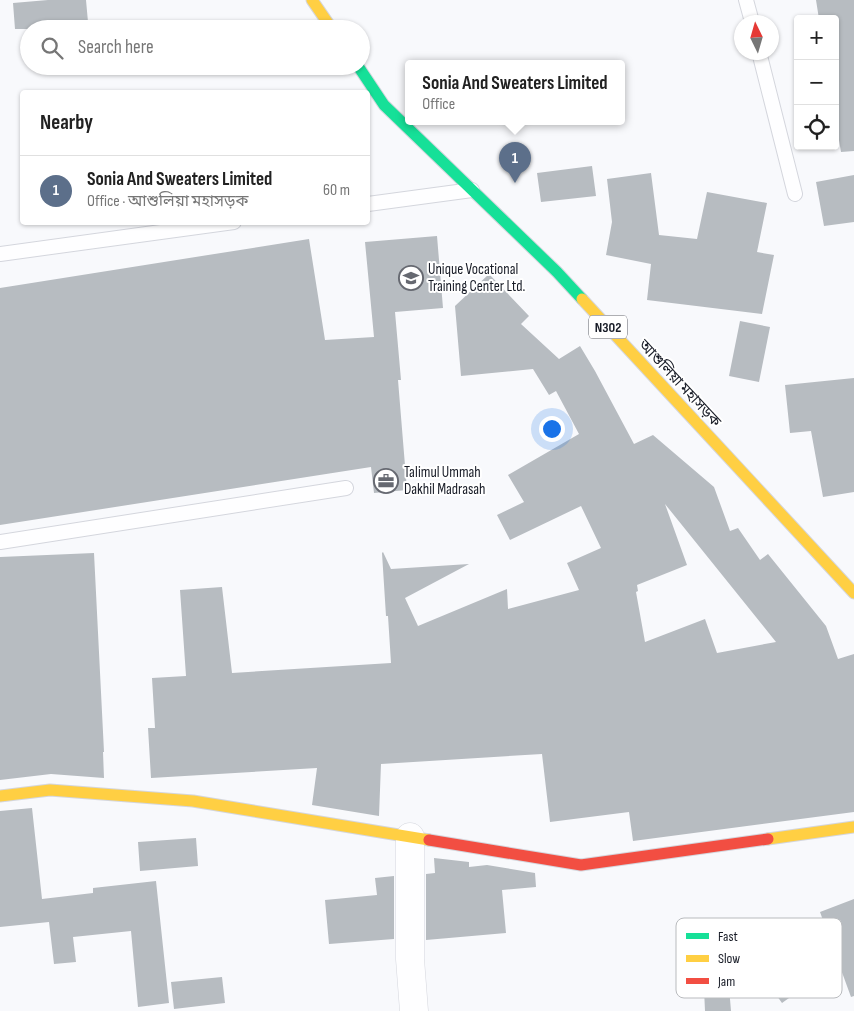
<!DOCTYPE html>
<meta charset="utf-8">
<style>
:root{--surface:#fff;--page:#f2f2f2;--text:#222;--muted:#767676;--line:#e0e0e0;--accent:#666971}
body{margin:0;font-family:"Sofia Sans Condensed","Noto Sans Bengali",sans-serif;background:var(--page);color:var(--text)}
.controls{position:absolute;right:15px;top:15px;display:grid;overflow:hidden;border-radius:5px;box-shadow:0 1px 4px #0004}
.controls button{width:45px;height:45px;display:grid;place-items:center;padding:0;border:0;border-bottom:1px solid var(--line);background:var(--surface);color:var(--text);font:25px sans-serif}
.compass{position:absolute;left:734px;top:15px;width:45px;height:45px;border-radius:50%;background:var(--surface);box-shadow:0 1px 4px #0004;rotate:355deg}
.you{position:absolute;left:551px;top:428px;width:18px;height:18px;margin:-12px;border:4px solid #fff;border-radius:50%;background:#1a73e8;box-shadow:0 0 0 8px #1a73e833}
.badge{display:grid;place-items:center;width:32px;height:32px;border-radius:50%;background:var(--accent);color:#fff;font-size:16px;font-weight:700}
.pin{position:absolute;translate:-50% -41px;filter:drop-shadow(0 1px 2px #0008)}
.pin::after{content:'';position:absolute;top:26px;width:18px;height:15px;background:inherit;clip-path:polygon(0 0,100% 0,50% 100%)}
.popup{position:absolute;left:405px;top:60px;width:220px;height:65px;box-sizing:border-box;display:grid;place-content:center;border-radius:5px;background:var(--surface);filter:drop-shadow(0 1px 4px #0005);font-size:16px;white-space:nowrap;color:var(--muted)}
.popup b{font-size:19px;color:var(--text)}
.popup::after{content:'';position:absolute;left:50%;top:100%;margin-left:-10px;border:10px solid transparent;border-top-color:var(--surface)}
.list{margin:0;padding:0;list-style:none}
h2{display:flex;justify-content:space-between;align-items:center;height:65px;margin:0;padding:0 20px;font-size:21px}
h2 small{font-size:16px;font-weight:400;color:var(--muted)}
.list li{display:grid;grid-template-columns:32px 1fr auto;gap:15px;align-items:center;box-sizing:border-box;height:70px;padding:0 20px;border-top:1px solid var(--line)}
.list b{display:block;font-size:19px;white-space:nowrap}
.list p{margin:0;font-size:16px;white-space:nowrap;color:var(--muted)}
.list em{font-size:16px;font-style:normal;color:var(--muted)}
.icon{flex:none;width:28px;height:28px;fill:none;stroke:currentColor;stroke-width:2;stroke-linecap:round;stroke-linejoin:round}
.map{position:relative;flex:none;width:854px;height:1011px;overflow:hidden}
.search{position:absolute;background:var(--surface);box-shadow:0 1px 4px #0004;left:20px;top:20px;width:350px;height:55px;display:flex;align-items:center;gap:12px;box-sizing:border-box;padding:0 18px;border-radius:28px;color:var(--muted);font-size:19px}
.panel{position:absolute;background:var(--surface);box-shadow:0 1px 4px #0004;left:20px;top:90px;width:350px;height:135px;border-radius:5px}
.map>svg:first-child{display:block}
</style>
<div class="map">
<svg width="854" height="1011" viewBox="0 0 854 1011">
<rect width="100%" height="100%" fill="#f8f9fc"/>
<path fill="#b7bcc1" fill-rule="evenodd" d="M48,0h38l2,22 -51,5v2h-22l-2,-26z
M816,0h38v151l-13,1 -6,-36v-97h-16z
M592,166l4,30 -55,6 -4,-29z
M651,173l8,62 38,4 10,-47 60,11 -10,49 17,3 -12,59 -115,-14 4,-36 -45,-9 6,-33 -5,-43z
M854,175v47l-30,4 -8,-44z
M437,236l6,72 -48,4 6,68h-3l9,110 -33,3 -3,-26 -371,58v-237l309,-49 16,101 49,-3 -9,-95z
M489,274l40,42 -8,8 38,35 21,-13 15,25 39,73 19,-9 61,52 16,44 8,-3 22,32 8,-6 58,72 12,33 16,-5v158l-221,29 -4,-29 -79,10 -8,-68 -161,10 -2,52 -67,-11 5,-37 -166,10 -3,-50h7l-3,-50 34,-2 -6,-86 42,-3 10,86 159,-10 -3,-47h-2l-4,-63 1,-1 8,17 78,-5 -64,34 13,28 89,-37 1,20 71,-19 -12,-27 34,-15 -20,-42 -71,34 -13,-25 27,-13 -16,-27 71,-41 -23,-43 -7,4 -16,-26 -72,7 -6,-70zM665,504l111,138 -59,11 -12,-34 -60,23 -9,-50 2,-1 -1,-6 50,-20z
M740,321l30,6 -11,55 -30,-6z
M854,378v114l-31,5 -12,-66 -21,2 -5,-48z
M94,553l10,199h-1l1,26 -53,-4 -51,6v-223z
M32,808l10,91 51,-6v-5l63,-7 13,122 -31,4 -7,-76 -58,6 3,25 -22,2 -5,-42 -49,5v-116z
M196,838l2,28 -58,5 -2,-29z
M434,858l35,4v5l18,-2 48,8 1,14 -34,3 4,43 -80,7v-66l9,-1z
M394,876v63l-65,5 -4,-44 52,-5 -2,-17z
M854,899v97l-3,1 -31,-85z
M774,934l36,49 -28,20 -36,-50z
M222,977l3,26 -51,6 -3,-27z
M729,987l2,24h-26l-1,-22z"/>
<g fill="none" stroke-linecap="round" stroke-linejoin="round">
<defs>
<path id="lane" d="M746,0l6,22
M759,52l36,142
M368,204l104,-14
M0,254l234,-32
M0,542l346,-54"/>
<path id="street" d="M410,837v122l4,52"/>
<path id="fast" d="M358,66l26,39 173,167 25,27"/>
<path id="slow" d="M312,0l20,29
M582,299l272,294
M0,796l50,-6 143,11 236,39
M768,839l86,-12"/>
<path id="jam" d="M429,840l152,25 187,-26"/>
</defs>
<use href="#lane" stroke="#d4d6dd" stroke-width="16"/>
<use href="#street" stroke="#d4d6dd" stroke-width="29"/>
<use href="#fast" stroke="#d4d6dd" stroke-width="13"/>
<use href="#slow" stroke="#d4d6dd" stroke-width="13"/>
<use href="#jam" stroke="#d4d6dd" stroke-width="13"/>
<use href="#lane" stroke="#fefeff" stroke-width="14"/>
<use href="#street" stroke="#fefeff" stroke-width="28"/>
<use href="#fast" stroke="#16e098" stroke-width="11"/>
<use href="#slow" stroke="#ffcf43" stroke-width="11"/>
<use href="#jam" stroke="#f24e42" stroke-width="11"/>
</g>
<defs>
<symbol id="school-ring" viewBox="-11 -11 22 22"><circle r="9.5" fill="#fff" stroke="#666971" stroke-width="1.5"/><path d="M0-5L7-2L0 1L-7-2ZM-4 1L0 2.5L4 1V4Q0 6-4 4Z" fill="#666971"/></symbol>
<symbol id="office-ring" viewBox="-11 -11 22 22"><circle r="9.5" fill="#fff" stroke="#666971" stroke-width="1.5"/><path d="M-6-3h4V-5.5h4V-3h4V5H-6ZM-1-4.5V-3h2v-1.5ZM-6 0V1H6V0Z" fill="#666971"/></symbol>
</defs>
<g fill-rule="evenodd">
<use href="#school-ring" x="397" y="264" width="28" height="28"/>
<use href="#office-ring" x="372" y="467" width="28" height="28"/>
</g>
<g text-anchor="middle" stroke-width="4" stroke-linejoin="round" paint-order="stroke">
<rect fill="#fff" stroke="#5d5f67" stroke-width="1" x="589" y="315.5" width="38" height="23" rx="4"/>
<g font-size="14" font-weight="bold" fill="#171b26">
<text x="608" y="332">N302</text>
</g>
<g font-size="15" fill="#171b26" stroke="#fff" text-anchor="start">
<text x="428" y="274">Unique Vocational<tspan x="428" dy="17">Training Center Ltd.</tspan></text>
<text x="404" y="477">Talimul Ummah<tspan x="404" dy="17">Dakhil Madrasah</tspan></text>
</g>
<g font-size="15" fill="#171b26" stroke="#fff">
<text transform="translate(680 383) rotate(47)" y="5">আশুলিয়া মহাসড়ক</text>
</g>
</g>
<rect x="676" y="918" width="166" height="80" rx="8" fill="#fff" stroke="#b9bbbe" stroke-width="1"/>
<rect x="686" y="933" width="23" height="6" fill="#16e098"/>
<rect x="686" y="955" width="23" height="7" fill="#ffcf43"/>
<rect x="686" y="978" width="23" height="6" fill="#f24e42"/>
<g font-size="14" fill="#171b26">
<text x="718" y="941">Fast</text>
<text x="718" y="963">Slow</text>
<text x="718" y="986">Jam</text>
</g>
</svg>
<div class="controls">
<button>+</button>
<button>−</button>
<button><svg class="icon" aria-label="locate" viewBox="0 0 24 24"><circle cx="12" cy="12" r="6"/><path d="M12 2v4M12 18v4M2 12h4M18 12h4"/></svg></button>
</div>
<svg class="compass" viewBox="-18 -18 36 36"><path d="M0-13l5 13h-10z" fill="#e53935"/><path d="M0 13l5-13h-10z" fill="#767676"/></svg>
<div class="you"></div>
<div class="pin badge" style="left:515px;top:183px;background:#5c6f8a">1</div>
<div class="popup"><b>Sonia And Sweaters Limited</b>Office</div>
<div class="search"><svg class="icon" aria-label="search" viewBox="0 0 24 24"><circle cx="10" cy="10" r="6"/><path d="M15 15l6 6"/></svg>Search here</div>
<section class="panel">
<h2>Nearby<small></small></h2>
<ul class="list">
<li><span class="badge" style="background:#5c6f8a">1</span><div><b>Sonia And Sweaters Limited</b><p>Office · আশুলিয়া মহাসড়ক</p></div><em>60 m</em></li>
</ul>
</section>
</div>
